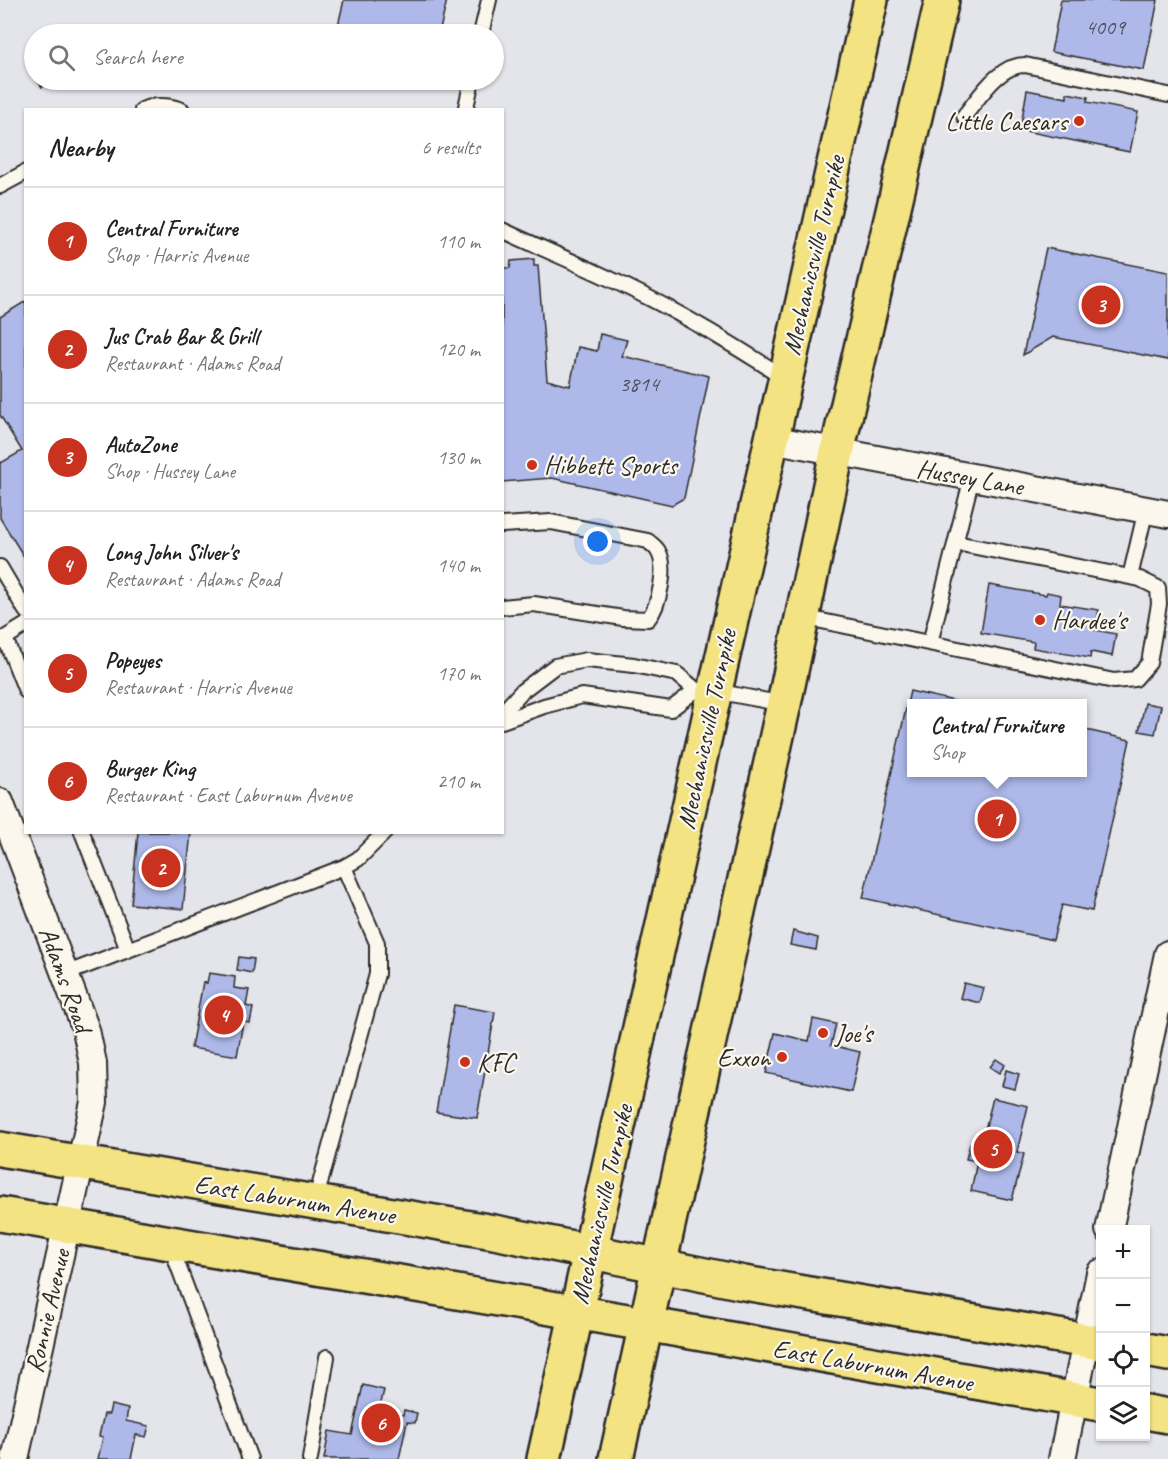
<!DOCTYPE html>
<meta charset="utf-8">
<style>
:root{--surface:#fff;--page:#f6f6f6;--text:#222;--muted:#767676;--line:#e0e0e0;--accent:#c8321e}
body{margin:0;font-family:Caveat,sans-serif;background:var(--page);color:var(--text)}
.controls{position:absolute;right:18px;bottom:18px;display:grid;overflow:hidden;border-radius:0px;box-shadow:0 2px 4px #0004}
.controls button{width:54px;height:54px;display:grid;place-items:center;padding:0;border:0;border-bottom:2px solid var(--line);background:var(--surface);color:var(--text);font:30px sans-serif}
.you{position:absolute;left:598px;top:542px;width:21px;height:21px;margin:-15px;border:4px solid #fff;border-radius:50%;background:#1a73e8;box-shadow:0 0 0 9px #1a73e833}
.badge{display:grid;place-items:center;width:39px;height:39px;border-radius:50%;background:var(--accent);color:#fff;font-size:20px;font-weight:700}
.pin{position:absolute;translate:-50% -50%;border:3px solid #fff;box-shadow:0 2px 6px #0006}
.popup{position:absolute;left:907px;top:699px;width:180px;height:78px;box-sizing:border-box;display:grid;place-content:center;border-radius:0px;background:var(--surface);filter:drop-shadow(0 2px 4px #0005);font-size:20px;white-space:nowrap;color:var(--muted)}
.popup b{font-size:22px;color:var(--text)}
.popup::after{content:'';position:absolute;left:50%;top:100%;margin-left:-12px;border:12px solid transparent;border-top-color:var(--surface)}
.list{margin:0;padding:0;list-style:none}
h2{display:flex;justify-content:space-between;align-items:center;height:78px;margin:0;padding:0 24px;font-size:26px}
h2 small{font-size:20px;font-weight:400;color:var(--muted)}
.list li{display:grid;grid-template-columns:39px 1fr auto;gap:18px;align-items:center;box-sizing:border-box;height:108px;padding:0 24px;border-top:2px solid var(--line)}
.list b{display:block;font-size:22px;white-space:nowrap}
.list p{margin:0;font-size:20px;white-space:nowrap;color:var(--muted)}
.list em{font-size:20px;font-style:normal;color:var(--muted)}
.icon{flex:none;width:33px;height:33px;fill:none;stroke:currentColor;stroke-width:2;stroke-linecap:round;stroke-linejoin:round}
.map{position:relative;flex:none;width:1168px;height:1459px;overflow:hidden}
.search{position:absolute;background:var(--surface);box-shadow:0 2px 4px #0004;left:24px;top:24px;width:480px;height:66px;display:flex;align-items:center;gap:15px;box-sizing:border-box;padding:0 21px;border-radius:33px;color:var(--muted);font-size:22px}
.panel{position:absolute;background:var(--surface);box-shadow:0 2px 4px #0004;left:24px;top:108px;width:480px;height:726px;border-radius:0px}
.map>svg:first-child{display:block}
</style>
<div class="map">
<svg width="1168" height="1459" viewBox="0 0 1168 1459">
<rect width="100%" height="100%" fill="#e4e4eb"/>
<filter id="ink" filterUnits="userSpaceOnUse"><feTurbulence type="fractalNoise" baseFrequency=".0167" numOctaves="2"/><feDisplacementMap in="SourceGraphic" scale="12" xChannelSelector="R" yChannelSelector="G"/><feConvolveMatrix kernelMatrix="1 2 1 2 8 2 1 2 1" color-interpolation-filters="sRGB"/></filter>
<g filter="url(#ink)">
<path fill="#aeb9ea" stroke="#2b2b2b" stroke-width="1.5" d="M344,0h103l-8,34h-103z
M1061,0h97l-14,70 -93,-18z
M37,80h19l-14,7z
M1027,90l40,8v-5l21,4 -1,5 51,10 -8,40 -110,-22z
M1046,248l122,24v88l-115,-23 -30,18z
M534,259v7h4l9,114 23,6 8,-39 19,4 3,-17 27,6 -5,16 87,20 -25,122 -12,7 -120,-27 -50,4v-214h8l1,-7z
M26,301v259l-26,-42v-57l1,2 21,-12 -22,-36v-98z
M989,585l57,10 1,-3 14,3 -1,9 39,6 -4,20 21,4 -4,22 -21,-4 -1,6 -57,-10 1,-6 -53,-9z
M910,691l57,13h-55v68h170v-43l48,11 -38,171 -30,-6 -9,35 -190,-42z
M1145,703l16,3 -6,28 -16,-3z
M138,832h53l-8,77 -52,-5z
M793,931l25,7 -2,12 -26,-5z
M239,957l15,2 -2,14 -15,-3z
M209,973l26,4 -1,11 15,2 -3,16 7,2 -3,15 -7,-1 -6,34 -46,-8 12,-66 4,1z
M964,983l20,5 -4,15 -20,-5z
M454,1005l41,7 -18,106 -41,-6z
M813,1019l23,5 -5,21 29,7 -9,40 -85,-19 9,-40 34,8z
M996,1059l9,6 -6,8 -9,-6z
M1006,1070l13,4 -4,15 -13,-3z
M993,1098l35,8 -11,46 7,2 -12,46 -41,-9 6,-30 -11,-2 4,-15 11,2z
M363,1385l21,5 -5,21 24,4 1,-5 13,3 -2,10 -8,-1 -8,37h-75l5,-28 23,4z
M111,1405l17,4 -2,12 23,5 -3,11 -10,-2 -5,24h-33l5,-22 -4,-1 5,-22h5z"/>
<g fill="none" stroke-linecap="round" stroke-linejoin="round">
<defs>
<path id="service" d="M481,34l8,-34
M466,107l6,-27
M142,110c14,-6 26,-5 40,0
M964,116c16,-19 34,-51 61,-51l143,30
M0,186l26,-14
M502,230c43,20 87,38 129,59 54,26 104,57 154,89
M502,525l49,-3 97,19c3,3 8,6 10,10 10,16 1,55 -10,68l-25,-1 -89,-14 -32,3
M0,567l26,44
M1130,577l16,-68
M802,617l312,64 21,-2 14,-16 10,-59 -1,-16 -18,-9 -184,-36
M5,638l21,53
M0,641l26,-16
M930,643l42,-166
M502,713l20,-22 33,-25 32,-6 47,5 43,9 19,16 19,1 69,13
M502,721l42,-15 38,-10 89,13 25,-19
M82,832l46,118
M65,974l279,-107 14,-8 27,-27
M315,1202l62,-228v-31l-33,-76
M170,1244l80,215
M310,1459l17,-102"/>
<path id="minor" d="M771,439l397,75
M0,802l86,228 7,33 1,39 -79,357
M1109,1230l59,-276
M1062,1459l38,-186"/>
<path id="primary" d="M0,1149l494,83 250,51 356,60
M0,1214l645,110 455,80
M1146,1350l22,4
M1146,1412l22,4"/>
<path id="trunk" d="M544,1459l171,-768 156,-691
M616,1459l168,-755 53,-252 105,-452"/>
</defs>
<use href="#service" stroke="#2b2b2b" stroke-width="18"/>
<use href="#minor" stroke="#2b2b2b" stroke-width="30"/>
<use href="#primary" stroke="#2b2b2b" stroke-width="38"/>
<use href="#trunk" stroke="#2b2b2b" stroke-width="38"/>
<use href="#service" stroke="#fbf7ec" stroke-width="14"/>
<use href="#minor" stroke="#fbf7ec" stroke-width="26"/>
<use href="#primary" stroke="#f4e382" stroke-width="33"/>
<use href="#trunk" stroke="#f4e382" stroke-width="33"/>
</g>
</g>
<g fill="#c8321e" stroke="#fbf7ec" stroke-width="2">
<circle cx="1079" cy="121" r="6"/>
<circle cx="532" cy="465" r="6"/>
<circle cx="1040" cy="620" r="6"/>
<circle cx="823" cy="1033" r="6"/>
<circle cx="782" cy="1057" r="6"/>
<circle cx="465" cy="1062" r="6"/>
</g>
<g text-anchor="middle" stroke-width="4.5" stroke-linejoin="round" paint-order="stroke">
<g font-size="22" fill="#4c4e5b">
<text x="1105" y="34">4009</text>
<text x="639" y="391">3814</text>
</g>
<g font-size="26" fill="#2b2b2b" stroke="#fbf7ec" text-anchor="start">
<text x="1067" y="130" text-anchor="end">Little Caesars</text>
<text x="544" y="474">Hibbett Sports</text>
<text x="1052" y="629">Hardee's</text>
<text x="835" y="1042">Joe's</text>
<text x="770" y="1066" text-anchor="end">Exxon</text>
<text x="477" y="1071">KFC</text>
</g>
<g font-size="26" fill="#2b2b2b" stroke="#fbf7ec">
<text transform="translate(813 255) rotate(-77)" y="9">Mechanicsville Turnpike</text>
<text transform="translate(970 477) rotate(10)" y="9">Hussey Lane</text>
<text transform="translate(706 729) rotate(-78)" y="9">Mechanicsville Turnpike</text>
<text transform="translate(66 979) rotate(70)" y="9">Adams Road</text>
<text transform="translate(295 1199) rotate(9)" y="9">East Laburnum Avenue</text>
<text transform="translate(601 1204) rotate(-77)" y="9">Mechanicsville Turnpike</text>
<text transform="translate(47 1311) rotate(-77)" y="9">Ronnie Avenue</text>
<text transform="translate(873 1365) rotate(10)" y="9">East Laburnum Avenue</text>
</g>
</g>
</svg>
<div class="controls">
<button>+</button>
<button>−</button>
<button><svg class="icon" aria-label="locate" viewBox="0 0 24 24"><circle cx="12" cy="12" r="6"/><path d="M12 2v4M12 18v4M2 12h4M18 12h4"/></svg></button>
<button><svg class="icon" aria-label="layers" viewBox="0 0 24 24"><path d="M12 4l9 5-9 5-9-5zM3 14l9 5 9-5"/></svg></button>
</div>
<div class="you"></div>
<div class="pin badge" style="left:997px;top:819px">1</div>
<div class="popup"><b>Central Furniture</b>Shop</div>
<div class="pin badge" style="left:161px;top:868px">2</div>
<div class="pin badge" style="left:1101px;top:305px">3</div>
<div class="pin badge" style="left:224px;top:1015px">4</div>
<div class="pin badge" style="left:993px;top:1149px">5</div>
<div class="pin badge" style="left:381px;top:1423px">6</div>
<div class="search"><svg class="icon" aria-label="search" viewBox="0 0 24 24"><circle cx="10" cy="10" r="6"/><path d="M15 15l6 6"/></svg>Search here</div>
<section class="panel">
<h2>Nearby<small>6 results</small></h2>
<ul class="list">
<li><span class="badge">1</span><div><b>Central Furniture</b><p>Shop · Harris Avenue</p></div><em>110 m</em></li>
<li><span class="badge">2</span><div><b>Jus Crab Bar &amp; Grill</b><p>Restaurant · Adams Road</p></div><em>120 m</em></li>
<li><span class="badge">3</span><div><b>AutoZone</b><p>Shop · Hussey Lane</p></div><em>130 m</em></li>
<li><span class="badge">4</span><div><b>Long John Silver's</b><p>Restaurant · Adams Road</p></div><em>140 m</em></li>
<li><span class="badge">5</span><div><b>Popeyes</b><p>Restaurant · Harris Avenue</p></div><em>170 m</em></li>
<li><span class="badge">6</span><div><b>Burger King</b><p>Restaurant · East Laburnum Avenue</p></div><em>210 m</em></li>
</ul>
</section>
</div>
